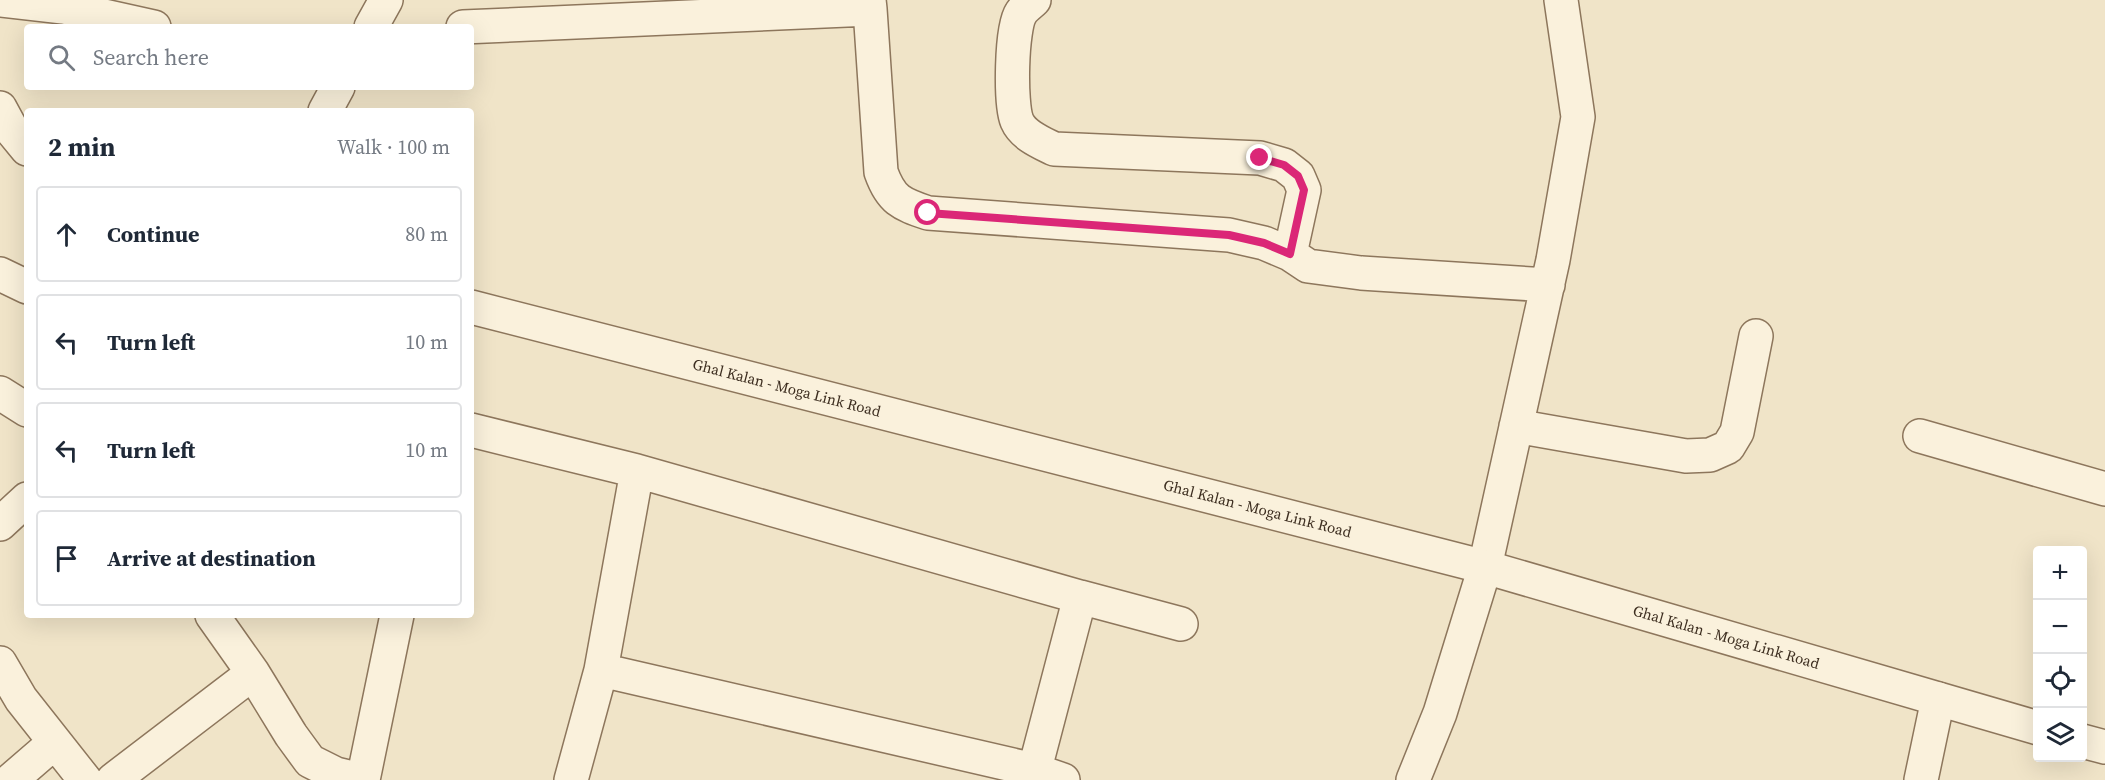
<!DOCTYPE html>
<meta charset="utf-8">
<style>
:root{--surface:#fff;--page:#f2f2f3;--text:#1f2937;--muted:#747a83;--line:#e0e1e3}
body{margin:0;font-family:"Source Serif 4",serif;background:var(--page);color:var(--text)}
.controls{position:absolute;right:18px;bottom:18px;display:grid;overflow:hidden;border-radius:6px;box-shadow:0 6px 24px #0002}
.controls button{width:54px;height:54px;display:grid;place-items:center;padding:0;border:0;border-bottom:2px solid var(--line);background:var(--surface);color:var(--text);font:30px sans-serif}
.stop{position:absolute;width:18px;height:18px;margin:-14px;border:4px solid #db2777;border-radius:50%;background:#fff}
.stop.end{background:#db2777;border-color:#fff;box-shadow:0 2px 6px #0008}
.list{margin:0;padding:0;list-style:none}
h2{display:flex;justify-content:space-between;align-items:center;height:78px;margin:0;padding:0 24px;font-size:26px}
h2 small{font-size:20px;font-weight:400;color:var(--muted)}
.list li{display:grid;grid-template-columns:39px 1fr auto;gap:18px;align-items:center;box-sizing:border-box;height:96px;margin:0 12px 12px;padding:0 12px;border:2px solid var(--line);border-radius:6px}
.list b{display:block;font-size:22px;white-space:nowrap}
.list em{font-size:20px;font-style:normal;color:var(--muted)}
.icon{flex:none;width:33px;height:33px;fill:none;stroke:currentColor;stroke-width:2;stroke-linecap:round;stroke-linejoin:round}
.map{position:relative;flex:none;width:2105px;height:780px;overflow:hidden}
.search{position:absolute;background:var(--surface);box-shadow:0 6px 24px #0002;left:24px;top:24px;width:450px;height:66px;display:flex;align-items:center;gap:15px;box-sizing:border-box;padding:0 21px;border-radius:6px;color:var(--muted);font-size:22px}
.panel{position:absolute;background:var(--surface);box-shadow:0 6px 24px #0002;left:24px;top:108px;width:450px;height:510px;border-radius:6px}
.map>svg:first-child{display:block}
</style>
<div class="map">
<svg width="2105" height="780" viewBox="0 0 2105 780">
<rect width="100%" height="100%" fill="#f0e4c8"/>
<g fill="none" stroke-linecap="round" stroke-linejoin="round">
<defs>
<path id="minor" d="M0,0l63,7 91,20
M1034,0c-4,4 -10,8 -13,13 -10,15 -11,91 -4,108 6,14 23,21 37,28l206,9 24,7 14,11 6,14 -14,64
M870,9l11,163c10,28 20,32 47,41l301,22 35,8 26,11 18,12 53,7 187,12
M463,27l407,-18 -1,-9
M0,108l13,24 14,17
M0,274l27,13
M0,393l27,17
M1516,426l170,30 24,-1 18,-8 9,-15 19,-96
M471,430l166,41 443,126 -48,183
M1920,436l185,53
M1080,597l101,27
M212,615l41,58 38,62 19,26 26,13 25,6
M0,663l21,36 64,81
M601,670l433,100 29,10
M11,780l44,-38
M113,780l140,-107
M363,780l34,-165
M571,780l30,-110 36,-199
M1413,780l27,-67 45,-146 68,-307 25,-143 -17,-117
M1921,780l17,-81"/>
<g id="tertiary">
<path d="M371,27l15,-27"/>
<path d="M325,111l13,-24"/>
<path id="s1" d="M471,307l1014,260 553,161"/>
<path d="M0,524l27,-25"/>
<path d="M2082,741l23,6"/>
</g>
</defs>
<use href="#minor" stroke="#8d765c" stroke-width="36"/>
<use href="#tertiary" stroke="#8d765c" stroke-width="36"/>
<use href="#minor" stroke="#faf1dc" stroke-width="33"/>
<use href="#tertiary" stroke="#faf1dc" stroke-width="33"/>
</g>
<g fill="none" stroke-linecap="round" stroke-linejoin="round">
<path stroke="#db2777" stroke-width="8" d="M928,213l301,22 35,8 26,11 14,-64 -6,-14 -14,-11 -24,-7"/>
</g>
<g text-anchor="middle" stroke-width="6" stroke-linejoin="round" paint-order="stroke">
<g font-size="15" fill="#3d2e20" stroke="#f7eed8">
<text dy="5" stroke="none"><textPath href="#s1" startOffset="326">Ghal Kalan - Moga Link Road</textPath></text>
<text dy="5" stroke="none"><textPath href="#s1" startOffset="812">Ghal Kalan - Moga Link Road</textPath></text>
<text dy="5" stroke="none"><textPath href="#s1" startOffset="1298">Ghal Kalan - Moga Link Road</textPath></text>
</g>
</g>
</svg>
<div class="controls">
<button>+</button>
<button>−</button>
<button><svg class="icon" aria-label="locate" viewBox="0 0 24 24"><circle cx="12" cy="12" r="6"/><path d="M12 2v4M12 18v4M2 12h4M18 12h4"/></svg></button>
<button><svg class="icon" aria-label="layers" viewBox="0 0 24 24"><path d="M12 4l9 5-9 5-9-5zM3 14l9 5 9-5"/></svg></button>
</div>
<div class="stop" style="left:928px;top:213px"></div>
<div class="stop end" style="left:1260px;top:158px"></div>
<div class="search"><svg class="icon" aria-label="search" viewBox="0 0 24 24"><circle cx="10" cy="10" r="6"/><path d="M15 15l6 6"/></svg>Search here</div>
<section class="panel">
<h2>2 min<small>Walk · 100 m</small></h2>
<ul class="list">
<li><svg class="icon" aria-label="ahead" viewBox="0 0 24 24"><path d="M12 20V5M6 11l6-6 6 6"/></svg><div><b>Continue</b></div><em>80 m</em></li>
<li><svg class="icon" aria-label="left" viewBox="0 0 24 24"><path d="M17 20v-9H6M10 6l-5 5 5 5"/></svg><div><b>Turn left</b></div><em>10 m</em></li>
<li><svg class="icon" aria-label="left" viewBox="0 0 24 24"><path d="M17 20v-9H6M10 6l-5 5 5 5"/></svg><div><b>Turn left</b></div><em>10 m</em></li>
<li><svg class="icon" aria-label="arrive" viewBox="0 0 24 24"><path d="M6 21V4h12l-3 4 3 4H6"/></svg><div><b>Arrive at destination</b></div></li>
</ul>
</section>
</div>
